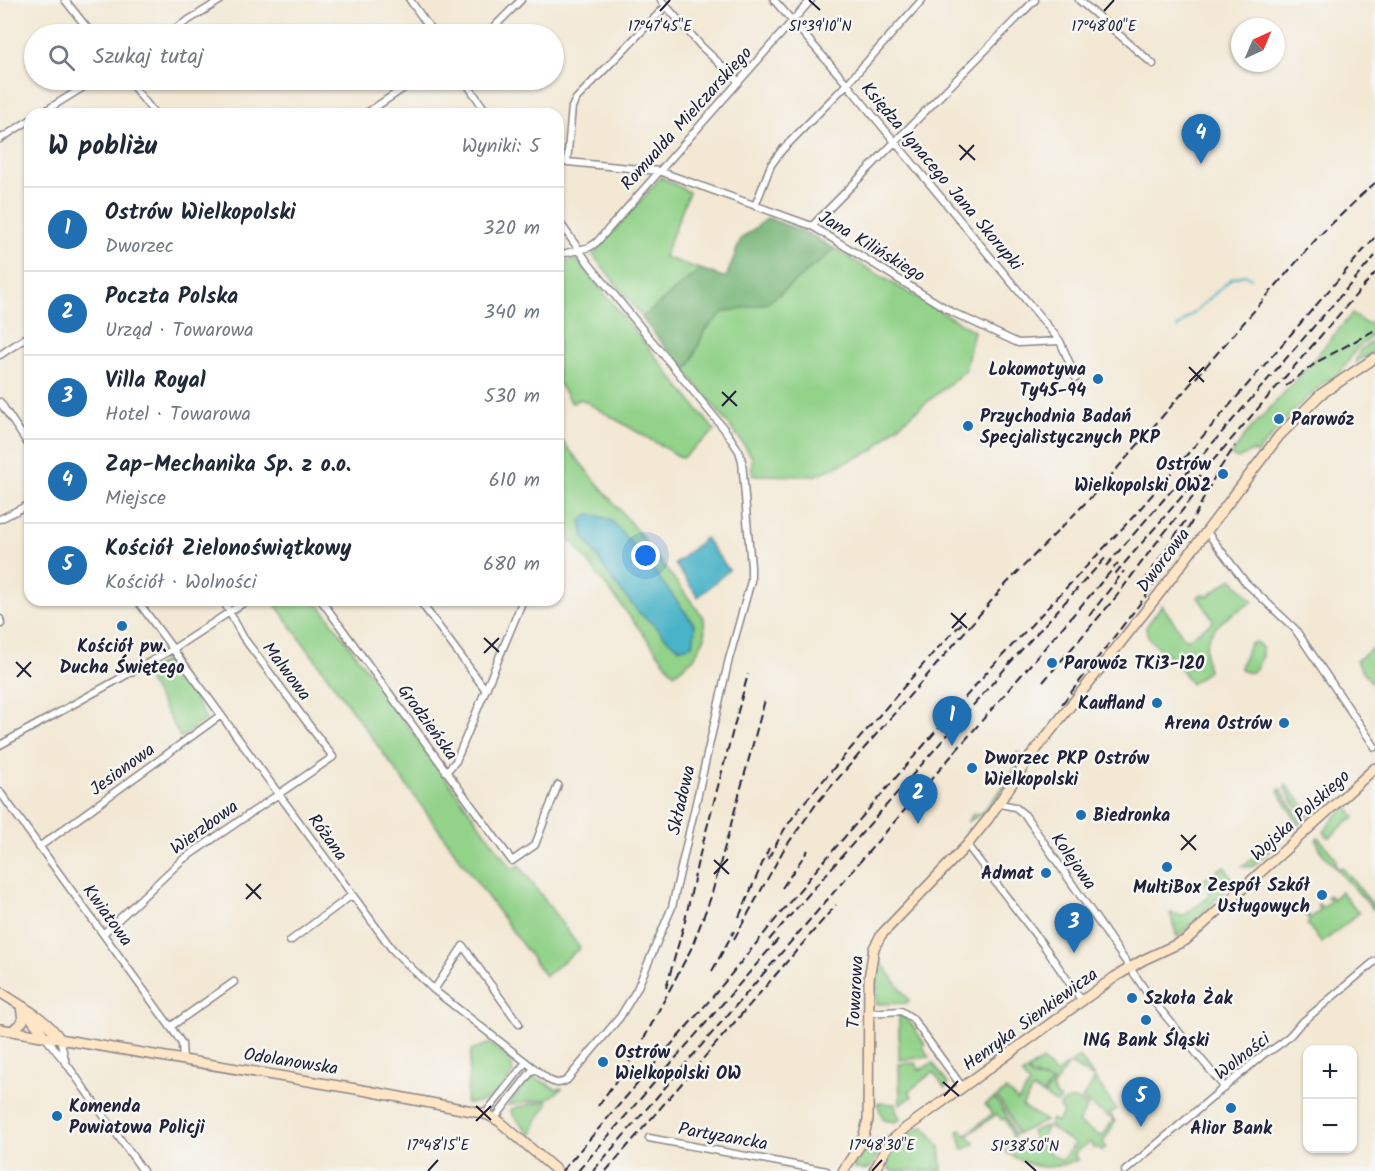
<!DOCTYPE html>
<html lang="pl">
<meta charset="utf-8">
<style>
:root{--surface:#fff;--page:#f2f2f3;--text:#1f2937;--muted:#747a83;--line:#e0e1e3;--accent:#1f6fb2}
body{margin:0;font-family:Kalam,sans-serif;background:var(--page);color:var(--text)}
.controls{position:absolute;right:18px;bottom:18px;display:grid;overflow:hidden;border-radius:12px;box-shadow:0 2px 4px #0004}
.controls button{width:54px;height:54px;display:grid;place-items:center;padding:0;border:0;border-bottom:2px solid var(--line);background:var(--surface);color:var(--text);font:30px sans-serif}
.compass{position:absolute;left:1231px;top:18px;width:54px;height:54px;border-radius:50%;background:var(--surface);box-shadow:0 2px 4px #0004;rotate:44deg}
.you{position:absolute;left:646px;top:556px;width:21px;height:21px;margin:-15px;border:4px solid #fff;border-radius:50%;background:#1a73e8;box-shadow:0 0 0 9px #1a73e833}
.badge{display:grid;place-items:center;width:39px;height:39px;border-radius:50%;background:var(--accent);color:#fff;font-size:20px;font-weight:700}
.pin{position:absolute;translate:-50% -50px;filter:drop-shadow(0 2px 3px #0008)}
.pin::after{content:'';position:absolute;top:32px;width:21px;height:18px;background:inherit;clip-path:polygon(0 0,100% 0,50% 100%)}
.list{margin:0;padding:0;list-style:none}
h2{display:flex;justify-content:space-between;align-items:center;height:78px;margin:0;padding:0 24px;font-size:26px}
h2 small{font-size:20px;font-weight:400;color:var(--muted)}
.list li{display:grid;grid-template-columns:39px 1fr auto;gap:18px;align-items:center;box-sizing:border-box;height:84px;padding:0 24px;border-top:2px solid var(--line)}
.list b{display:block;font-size:22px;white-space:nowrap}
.list p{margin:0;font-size:20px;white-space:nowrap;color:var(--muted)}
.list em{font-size:20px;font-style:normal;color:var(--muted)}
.icon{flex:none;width:33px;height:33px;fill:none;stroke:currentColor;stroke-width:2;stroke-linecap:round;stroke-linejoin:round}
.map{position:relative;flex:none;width:1375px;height:1171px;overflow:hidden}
.search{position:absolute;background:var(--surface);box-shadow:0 2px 4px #0004;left:24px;top:24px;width:540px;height:66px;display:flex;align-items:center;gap:15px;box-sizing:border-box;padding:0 21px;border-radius:33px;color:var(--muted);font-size:22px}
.panel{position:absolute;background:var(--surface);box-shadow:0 2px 4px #0004;left:24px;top:108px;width:540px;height:498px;border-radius:18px}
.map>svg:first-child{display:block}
</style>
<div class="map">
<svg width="1375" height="1171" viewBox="0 0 1375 1171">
<rect width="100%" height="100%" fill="#f6f6f2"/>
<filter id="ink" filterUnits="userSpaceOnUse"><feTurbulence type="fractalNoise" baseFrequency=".0167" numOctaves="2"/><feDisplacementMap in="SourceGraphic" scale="12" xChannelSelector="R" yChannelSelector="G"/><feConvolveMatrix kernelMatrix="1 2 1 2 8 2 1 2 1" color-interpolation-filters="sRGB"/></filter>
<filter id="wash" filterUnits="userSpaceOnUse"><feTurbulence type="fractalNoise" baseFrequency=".008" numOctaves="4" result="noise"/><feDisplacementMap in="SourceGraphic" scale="24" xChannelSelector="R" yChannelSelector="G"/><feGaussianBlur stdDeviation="1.35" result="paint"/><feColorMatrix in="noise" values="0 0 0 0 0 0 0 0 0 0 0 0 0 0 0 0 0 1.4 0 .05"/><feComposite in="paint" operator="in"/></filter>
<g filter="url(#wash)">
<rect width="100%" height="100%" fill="#f3e8d4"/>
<path fill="#92d289" stroke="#5a7a62" stroke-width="1.5" d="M661,177l28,15 -25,65 62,21 15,-39 27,-21 43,17 163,96 -9,40 -72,59 -19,20 -60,26 -62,-1v-18l-12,-18 -147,-184z
M577,259l138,172 -33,27 -101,-59 -9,4 -14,-20v-120z
M1352,314l13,9 10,-1v6l-3,2 -3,9 -12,9 -16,24 -17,11 -24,21 -44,50 -4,-3 -14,8 -7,-3 15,-22 51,-55z
M1375,340v11l-20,12 5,-13z
M558,436l80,96 66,86 1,19 -11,21 -20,16 -103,-134 -5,-13 -8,-12z
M1232,578l21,23c-29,19 -56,29 -45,70l-17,13c-6,-8 -11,-17 -17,-24 -10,-10 -28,-17 -28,-33l16,-22 24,35 28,-19 -16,-24 4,-3 6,2z
M272,600h44l196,269 7,-4 61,83 -35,28z
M1257,642l5,6c2,12 -10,35 -22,19l10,-23z
M1375,647v41l-19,-27z
M165,661l10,4 31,54 -25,19 -37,-65z
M1018,752l5,5 -1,5 -32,47 -23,13 7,-9 6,1c16,-18 33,-35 40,-59h-4z
M1286,785l25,28 -4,5 -14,-16 -9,-15z
M1280,789l22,33 -3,3 -21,-34z
M1346,806l9,11 -3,3 -2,-1 -20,18h-3l-3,-5 9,-13z
M1318,837l18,22 -1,5 3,5 4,-2 33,40v4l-52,-57 -7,-14z
M1279,841l-27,26 -10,-1z
M1224,866l9,14 -4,7 -52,50 -7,-24 13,3 25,-18 2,-6 -7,-12z
M1341,891l18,22 -37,30 -15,-19 3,-3 -11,-15 12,12 9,-8 -3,-5 2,-1 4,4 8,-8 -4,-3 2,-2 4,4z
M878,962h3l28,38 -2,3 -31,1z
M899,1015c12,4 19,19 26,30l-2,2 6,10 -30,3z
M488,1044h3l20,17 2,11c-8,18 -26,33 -47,31l5,-53z
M1079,1056l14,20 1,2 -24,-14z
M1042,1060l13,14 14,-10 -17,24 4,7 5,4 -4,5 -13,-9 9,-13 -5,-1 4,2 -10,11 -9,-5 -11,17 24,15 -29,13 -7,-18 -13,-19 9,-7 12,11 11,-16 -7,-10 5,-4 4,6 16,4 -15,-6 -4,-5z
M916,1063l3,7 14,-7 15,21 -3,4 -12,-16 -24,19 3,6 -12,7 -1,-40z
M531,1078l9,2 16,9 7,-1 -15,11 -40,6 19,-24z
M1095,1079l21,30 -6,4 5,9 -12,21 3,4 -4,4 -3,-3h-5l-4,-6 -12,9 -5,-8 -25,-17 4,-7 5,3 7,-10 -5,-4c9,-13 18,-9 29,-2l-10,17 24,14 11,-17 -31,-21z
M995,1098l12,18 8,20 -2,2 -8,-20 -3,2 -5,-6 -29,21 7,9 -12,6 -5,-19 3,-2 5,6 26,-21 -7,-10z
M547,1101l1,3 -11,16 -5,14h-2l-18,-20 -1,-4 3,-2z
M877,1103l18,1 2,9 4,6 -6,3 -11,-2z
M924,1126l16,21 2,24h-52c-7,-15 6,-29 17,-38l3,1z
M1045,1126l2,2 -10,16 25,17 10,-15 4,7 -2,2 4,5c-30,11 -45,9 -72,-8l3,-6 10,3 15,-11 -3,-6z
M890,1137l-20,31 -6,2 -10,-2 -1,-2c11,-15 17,-26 37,-29z"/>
<path fill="#75b475" stroke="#4c6b58" stroke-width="1.5" d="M768,218l43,17 24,14 -67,54 -44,9 -19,18 -15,35 -6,6 -42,-53 58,-49 26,9 15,-39z"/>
<path fill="#49b3c7" stroke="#366a81" stroke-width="1.5" d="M589,514l14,3 10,5 38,45 44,58 -1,16 -3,5 -11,2 -12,-8 -14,-15 -15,-12 -27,-33 -28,-43 -3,-16z
M705,538l24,32 -31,27 -23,-33z"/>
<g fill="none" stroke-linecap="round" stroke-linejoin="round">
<path stroke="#49b3c7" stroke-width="2" d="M1177,328l55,-50 13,-3 6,3"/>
</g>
</g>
<g filter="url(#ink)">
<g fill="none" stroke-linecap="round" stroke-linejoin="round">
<defs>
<path id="street" d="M65,0l27,34
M410,0l24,34
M661,0l40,46 38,36
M774,0l73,84 213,257 16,37
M1079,0l74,64
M166,34l55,-34
M487,34l34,-34
M128,80l27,34
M464,80l24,34
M40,114l55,-34
M365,114l51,-34
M0,139l30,-19
M558,161l101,10 153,55 140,86 66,31 42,-2
M567,162l5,-55 4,-8 90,-93
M755,206l16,-41 11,-15 65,-66 75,-84
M812,226l223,-226
M558,255l32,-8 7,-5 214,-242
M0,355l30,-20
M0,402l30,45
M22,435l8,-5
M0,519l30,-15
M1206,531l40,52 49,46 80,118
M137,600l255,349 42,41 115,90c7,4 11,4 18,0l53,-63 17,-28 35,-82 57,-248 22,-78v-14l-9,-106 -3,-10 -14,-21 -136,-166 -31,-44
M321,600l191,261 23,-16 23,-60
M419,600l66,89
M0,619l1,5
M0,745l173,-96 75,-49
M446,772l10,-11 67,-161
M0,792l177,244 5,8 1,16
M1000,804l15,3 10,8 125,182 75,91
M967,845l77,101 38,55
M39,847l182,-132
M103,934l79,-74 151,-103 -90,-120 -20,-37
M290,941l62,-46
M434,990l29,-44 56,78
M869,1013l32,-2 11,7 51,70
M170,1027l64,-45
M45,1037l21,26 77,108
M60,1039l6,24
M485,1114l41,-52
M495,1118l39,-50
M649,1138l178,33
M1125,1171l140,-118c14,-6 25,-16 34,-28l76,-64"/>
<path id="secondary" d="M0,992c22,15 45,25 60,47
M27,1012l18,25
M0,1029l368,62 104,20 16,4 11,6 58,50
M12,1031l11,-10 -2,-15
M843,1171l19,-29 6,-22 1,-141 5,-31 7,-13 86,-90 21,-26 42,-62 129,-163 120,-158 42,-42 54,-36
M874,1171l16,-29 16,-14 209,-151 28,-17 43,-20 189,-172"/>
</defs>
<use href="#street" stroke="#8a8588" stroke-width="9"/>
<use href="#secondary" stroke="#8a8588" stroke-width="12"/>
<use href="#street" stroke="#fff" stroke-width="6"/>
<use href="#secondary" stroke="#fee5c5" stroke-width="9"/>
<path stroke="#22223b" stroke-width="2" stroke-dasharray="9 4.5" stroke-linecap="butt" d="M1359,197l16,-14
M1286,386l31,-24 58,-32
M1106,566l269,-310
M1115,574l260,-301
M1143,583l42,-62
M1089,616l35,-45
M1043,682l73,-85 37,-50 51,-64
M1062,704l90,-116 32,-51 32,-63 19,-28
M768,859l16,-29 18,-25 132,-153 30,-31
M782,888l26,-38
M739,917l30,-69
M734,939l50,-90 33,-46 189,-219 95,-97 218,-251 46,-44
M769,940l247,-284 92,-101
M712,971l22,-40
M666,988l19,-67 12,-56 51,-191
M598,1106l40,-56 53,-101 20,-52 54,-197
M562,1171l153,-177 96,-118 176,-204 146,-155 242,-280
M578,1171l203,-235
M593,1171l525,-608
M606,1171l230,-266"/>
</g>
</g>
<path fill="none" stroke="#22223b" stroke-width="2" d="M809,0l11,10M660,11l10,-11M1104,11l10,-11M959,145l16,15M960,160l14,-15M1189,367l15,15M1189,382l15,-15M722,392l15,14M722,406l14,-15M951,613l16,15M952,628l14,-15M484,638l15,14M484,653l15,-15M16,662l15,15M17,677l14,-15M1181,835l15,15M1181,850l15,-15M714,860l15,14M714,874l14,-15M246,884l15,15M246,899l15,-15M943,1082l16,14M944,1096l14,-15M476,1106l15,14M476,1121l15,-15M1025,1161l11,10M428,1171l10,-11M872,1171l10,-11"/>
<g fill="#1f6fb2" stroke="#f6f6f2" stroke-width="2">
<circle cx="1098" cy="379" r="6"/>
<circle cx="1279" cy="419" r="6"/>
<circle cx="968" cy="426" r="6"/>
<circle cx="1223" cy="474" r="6"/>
<circle cx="122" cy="626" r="6"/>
<circle cx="1052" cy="663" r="6"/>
<circle cx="1157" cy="703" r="6"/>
<circle cx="1284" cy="723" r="6"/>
<circle cx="972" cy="768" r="6"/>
<circle cx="1081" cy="815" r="6"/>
<circle cx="1167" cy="867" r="6"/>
<circle cx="1046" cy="873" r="6"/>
<circle cx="1322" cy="895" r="6"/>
<circle cx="1132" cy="998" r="6"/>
<circle cx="1146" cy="1020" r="6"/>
<circle cx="603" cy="1062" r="6"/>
<circle cx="1231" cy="1108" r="6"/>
<circle cx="57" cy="1116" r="6"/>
</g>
<g text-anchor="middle" stroke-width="5" stroke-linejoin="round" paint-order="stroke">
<g font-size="18" fill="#22223b" stroke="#f6f6f2">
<text transform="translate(686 118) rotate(-48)" y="6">Romualda Mielczarskiego</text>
<text transform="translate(942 176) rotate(50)" y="6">Księdza Ignacego Jana Skorupki</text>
<text transform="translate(872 246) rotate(31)" y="6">Jana Kilińskiego</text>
<text transform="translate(1163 560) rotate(-53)" y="6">Dworcowa</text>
<text transform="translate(287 671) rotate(53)" y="6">Malwowa</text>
<text transform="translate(428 722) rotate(54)" y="6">Grodzieńska</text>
<text transform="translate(122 769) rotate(-36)" y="6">Jesionowa</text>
<text transform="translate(681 800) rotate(-77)" y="6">Składowa</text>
<text transform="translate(1300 815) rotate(-42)" y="6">Wojska Polskiego</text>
<text transform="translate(204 827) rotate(-36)" y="6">Wierzbowa</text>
<text transform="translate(328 837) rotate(54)" y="6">Różana</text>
<text transform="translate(1074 861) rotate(55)" y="6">Kolejowa</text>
<text transform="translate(108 915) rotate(54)" y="6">Kwiatowa</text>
<text transform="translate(855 992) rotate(-87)" y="6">Towarowa</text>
<text transform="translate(1030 1019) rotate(-36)" y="6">Henryka Sienkiewicza</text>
<text transform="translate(1242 1056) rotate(-38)" y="6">Wolności</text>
<text transform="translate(291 1061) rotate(9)" y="6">Odolanowska</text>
<text transform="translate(723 1136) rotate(10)" y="6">Partyzancka</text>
</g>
<g font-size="18" font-weight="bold" fill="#22223b" stroke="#f6f6f2" text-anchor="start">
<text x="1086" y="375" text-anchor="end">Lokomotywa<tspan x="1086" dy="21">Ty45-94</tspan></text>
<text x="980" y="422">Przychodnia Badań<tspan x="980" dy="21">Specjalistycznych PKP</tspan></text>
<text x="1291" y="425">Parowóz</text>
<text x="1211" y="470" text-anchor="end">Ostrów<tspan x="1211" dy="21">Wielkopolski OW2</tspan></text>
<text x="122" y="652" text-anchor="middle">Kościół pw.<tspan x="122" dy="21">Ducha Świętego</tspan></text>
<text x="1064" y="669">Parowóz TKi3-120</text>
<text x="1145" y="709" text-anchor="end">Kaufland</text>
<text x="1272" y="729" text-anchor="end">Arena Ostrów</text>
<text x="984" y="764">Dworzec PKP Ostrów<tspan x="984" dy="21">Wielkopolski</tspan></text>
<text x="1093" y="821">Biedronka</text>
<text x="1034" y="879" text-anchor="end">Admat</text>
<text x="1310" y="891" text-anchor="end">Zespół Szkół<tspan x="1310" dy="21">Usługowych</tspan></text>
<text x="1167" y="893" text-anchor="middle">MultiBox</text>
<text x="1144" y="1004">Szkoła Żak</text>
<text x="1146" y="1046" text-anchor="middle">ING Bank Śląski</text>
<text x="615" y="1058">Ostrów<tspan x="615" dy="21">Wielkopolski OW</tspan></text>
<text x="69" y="1112">Komenda<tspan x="69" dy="21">Powiatowa Policji</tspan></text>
<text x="1231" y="1134" text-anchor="middle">Alior Bank</text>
</g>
</g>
<g font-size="15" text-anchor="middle" fill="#22223b" stroke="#f6f6f2" stroke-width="5" stroke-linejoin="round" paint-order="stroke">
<text x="820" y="31">51°39'10"N</text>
<text x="660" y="31">17°47'45"E</text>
<text x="1104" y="31">17°48'00"E</text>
<text x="438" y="1150">17°48'15"E</text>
<text x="882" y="1150">17°48'30"E</text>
<text x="1025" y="1151">51°38'50"N</text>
</g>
</svg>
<div class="controls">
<button>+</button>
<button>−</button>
</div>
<svg class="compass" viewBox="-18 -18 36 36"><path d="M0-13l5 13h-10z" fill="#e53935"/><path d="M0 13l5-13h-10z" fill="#747a83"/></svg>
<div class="you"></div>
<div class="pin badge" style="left:952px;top:746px">1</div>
<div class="pin badge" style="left:918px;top:824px">2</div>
<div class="pin badge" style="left:1074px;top:953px">3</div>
<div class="pin badge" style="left:1201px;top:164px">4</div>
<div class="pin badge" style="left:1141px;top:1127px">5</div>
<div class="search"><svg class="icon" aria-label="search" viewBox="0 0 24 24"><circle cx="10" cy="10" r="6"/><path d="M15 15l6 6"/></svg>Szukaj tutaj</div>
<section class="panel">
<h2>W pobliżu<small>Wyniki: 5</small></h2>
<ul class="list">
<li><span class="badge">1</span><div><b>Ostrów Wielkopolski</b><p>Dworzec</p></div><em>320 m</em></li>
<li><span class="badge">2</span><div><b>Poczta Polska</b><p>Urząd · Towarowa</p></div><em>340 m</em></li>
<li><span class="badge">3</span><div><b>Villa Royal</b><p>Hotel · Towarowa</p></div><em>530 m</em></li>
<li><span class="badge">4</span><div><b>Zap-Mechanika Sp. z o.o.</b><p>Miejsce</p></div><em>610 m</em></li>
<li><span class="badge">5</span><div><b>Kościół Zielonoświątkowy</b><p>Kościół · Wolności</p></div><em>680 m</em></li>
</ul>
</section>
</div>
